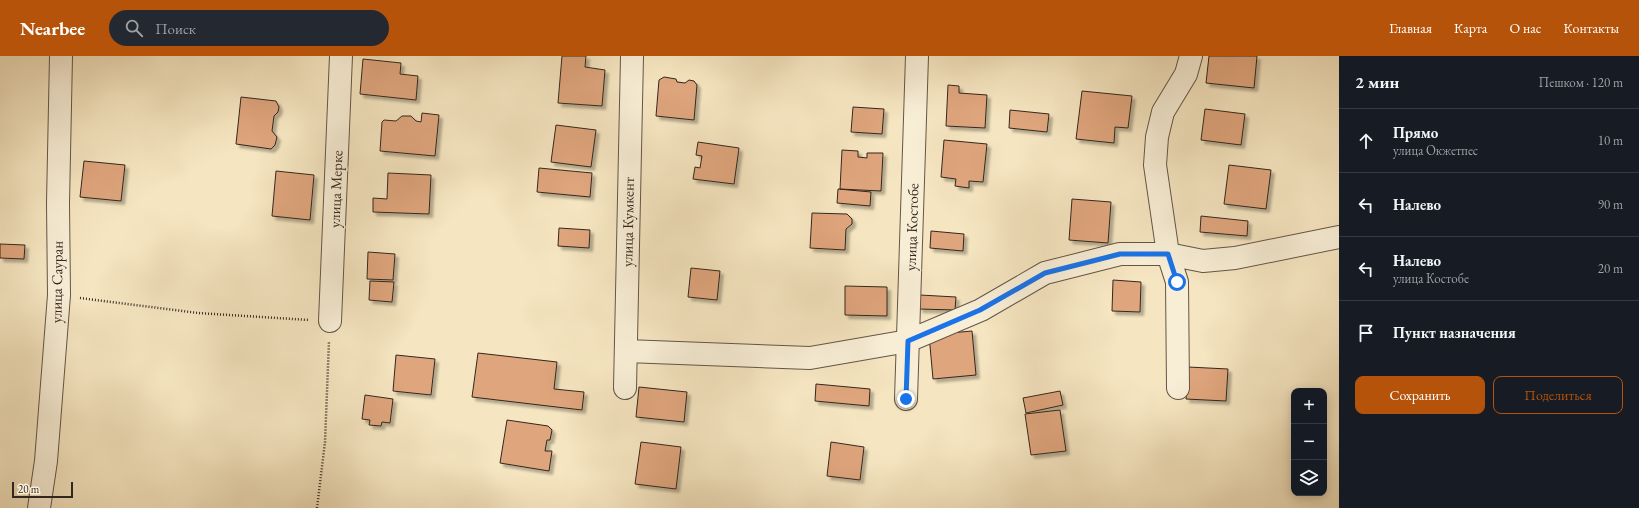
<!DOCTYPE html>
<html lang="ru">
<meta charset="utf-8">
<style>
:root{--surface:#171b24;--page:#242831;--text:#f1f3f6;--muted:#9ea1a6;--line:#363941;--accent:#b45309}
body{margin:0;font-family:"EB Garamond",serif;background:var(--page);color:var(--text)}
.controls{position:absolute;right:12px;bottom:12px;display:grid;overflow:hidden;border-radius:8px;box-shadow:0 2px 10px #0003}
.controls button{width:36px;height:36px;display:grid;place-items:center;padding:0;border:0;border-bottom:1px solid var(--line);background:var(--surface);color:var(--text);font:20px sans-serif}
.scale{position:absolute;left:12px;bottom:10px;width:61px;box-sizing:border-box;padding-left:4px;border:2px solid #33271d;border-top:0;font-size:11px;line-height:14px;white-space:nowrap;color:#33271d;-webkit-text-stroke:3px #f8eed6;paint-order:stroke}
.stop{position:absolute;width:12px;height:12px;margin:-9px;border:3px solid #1a73e8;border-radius:50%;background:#fff}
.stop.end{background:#1a73e8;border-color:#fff;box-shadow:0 1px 4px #0008}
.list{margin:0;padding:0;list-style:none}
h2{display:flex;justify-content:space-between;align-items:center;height:52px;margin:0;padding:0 16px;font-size:17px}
h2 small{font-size:13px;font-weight:400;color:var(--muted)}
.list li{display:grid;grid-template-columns:26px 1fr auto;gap:12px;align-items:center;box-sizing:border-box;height:64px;padding:0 16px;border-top:1px solid var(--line)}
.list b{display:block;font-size:15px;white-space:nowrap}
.list p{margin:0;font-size:13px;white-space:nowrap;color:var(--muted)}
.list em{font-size:13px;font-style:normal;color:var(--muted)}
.actions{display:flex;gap:8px;padding:12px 16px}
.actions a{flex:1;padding:9px 0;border:1px solid var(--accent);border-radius:8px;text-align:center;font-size:14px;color:var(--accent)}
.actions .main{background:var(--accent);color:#fff}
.icon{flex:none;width:22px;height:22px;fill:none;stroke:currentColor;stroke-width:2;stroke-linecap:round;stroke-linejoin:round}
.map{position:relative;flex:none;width:1339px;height:452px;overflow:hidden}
header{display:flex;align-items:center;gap:24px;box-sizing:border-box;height:56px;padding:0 20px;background:var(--accent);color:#fff}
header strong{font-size:19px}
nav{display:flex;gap:22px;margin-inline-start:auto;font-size:14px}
.search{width:280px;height:36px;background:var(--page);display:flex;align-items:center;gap:10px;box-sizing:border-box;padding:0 14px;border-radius:22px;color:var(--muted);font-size:15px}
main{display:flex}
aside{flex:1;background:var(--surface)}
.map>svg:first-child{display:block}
</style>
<header>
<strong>Nearbee</strong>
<div class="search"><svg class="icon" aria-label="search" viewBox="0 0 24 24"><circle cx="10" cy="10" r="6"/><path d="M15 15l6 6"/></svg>Поиск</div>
<nav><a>Главная</a><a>Карта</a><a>О нас</a><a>Контакты</a></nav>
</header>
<main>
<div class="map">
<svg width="1339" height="452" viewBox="0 0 1339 452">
<defs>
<filter id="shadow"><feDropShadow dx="3.5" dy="3.5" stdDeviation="1" flood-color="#0004"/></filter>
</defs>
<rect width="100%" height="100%" fill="#f5e5c0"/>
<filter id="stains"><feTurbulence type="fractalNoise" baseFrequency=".005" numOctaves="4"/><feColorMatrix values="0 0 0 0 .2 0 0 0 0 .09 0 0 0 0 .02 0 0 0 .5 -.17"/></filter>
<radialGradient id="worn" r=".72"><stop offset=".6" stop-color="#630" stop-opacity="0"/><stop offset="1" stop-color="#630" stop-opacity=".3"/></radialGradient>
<path fill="#dfa57d" stroke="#33271d" filter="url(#shadow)" d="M562,0h24l-1,11 20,3 -3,36 -44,-3z
M1209,0h48l-3,32 -48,-5z
M363,3l38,4 -1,11 18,2 -2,24 -56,-6z
M664,21l12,2 1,3 8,1 4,-3 5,1 3,4 -3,35 -38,-4 3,-36z
M948,29l11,1v7l28,2 -2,33 -39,-2z
M1082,35l50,5 -4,32 -13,-1 -1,16 -38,-4z
M241,41l35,4 3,6 -1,5 -4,4 -2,15 5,6 -2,8 -4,4 -35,-5z
M853,51l31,2 -2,25 -31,-2z
M1205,53l40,5 -4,31 -40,-5z
M1010,54l39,4 -2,18 -38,-4z
M422,57l17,2 -4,41 -55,-5 2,-29 2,-2 12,1 6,-5h9l5,5 5,1z
M556,69l40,5 -5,37 -40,-5z
M944,84l43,4 -4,38 -14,-1v7l-14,-2 1,-7 -15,-2z
M698,86l41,6 -5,36 -41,-5 2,-12 5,1 2,-12 -6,-1z
M842,94l16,1v6l9,1v-5h16l-2,38 -41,-2z
M84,105l41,4 -4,36 -41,-4z
M1229,109l42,5 -5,39 -42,-5z
M539,112l53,5 -2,24 -53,-5z
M276,115l38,4 -4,45 -38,-4z
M388,117l43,2 -2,39 -56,-2v-14l14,1z
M838,133l33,3 -1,14 -33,-3z
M1072,143l39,3 -3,41 -39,-3z
M812,157l35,1 5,5v5l-6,5 -1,21 -35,-2z
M1201,160l47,5 -1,15 -47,-4z
M559,172l31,2 -1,18 -31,-2z
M931,175l33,3 -1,17 -33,-3z
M0,188l25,1 -1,14 -24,-1z
M368,196l27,2 -2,26 -26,-1z
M691,212l29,3 -3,29 -29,-3z
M1113,224l28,2 -1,30 -28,-1z
M370,225l24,1 -2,20 -23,-2z
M845,230l42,1v29l-42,-1z
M920,239l36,2 -1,13 -36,-1z
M972,275l4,44 -43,4 -4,-44z
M478,297l79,9 -3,27 30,3 -2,18 -110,-13z
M396,299l39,4 -4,36 -38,-4z
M1188,311l40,2 -2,32 -40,-2z
M816,328l54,5 -1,17 -54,-5z
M639,331l48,5 -3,30 -48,-5z
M1060,335l3,14 -37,8 -3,-15z
M365,339l28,4 -3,24 -8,-1 -1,4 -12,-1 1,-5 -8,-1z
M1060,354l6,41 -35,4 -6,-41z
M507,364l41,6 4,4 -2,10h-3l-2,11h7l-3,20 -49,-8z
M641,386l40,5 -5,42 -41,-5z
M831,386l33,5 -4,33 -33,-4z"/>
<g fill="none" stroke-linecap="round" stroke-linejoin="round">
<defs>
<path id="minor" d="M330,265l11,-265
M626,295l184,7 98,-17 73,-31 64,-37 75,-19h48l35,7 32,-3 104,-21
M625,332l7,-332
M1178,332l-1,-106 -9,-28 -13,-89 2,-28 6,-25 23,-38 5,-18
M906,343l11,-343
M39,452l7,-47 13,-166 -1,-92 3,-147"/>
</defs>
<use href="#minor" stroke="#645646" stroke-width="24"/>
<path stroke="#33271d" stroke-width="2.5" stroke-dasharray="1 2" stroke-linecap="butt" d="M80,242l118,15 111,7
M317,452l8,-66 4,-101"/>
<use href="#minor" stroke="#f8eed6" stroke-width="22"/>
</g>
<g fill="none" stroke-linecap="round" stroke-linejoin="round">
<path stroke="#1a73e8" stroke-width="5" d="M906,343l2,-58 72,-31 65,-37 75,-19h48l9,28"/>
</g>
<g text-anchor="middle" stroke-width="3" stroke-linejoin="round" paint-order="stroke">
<g font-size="15" fill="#33271d" stroke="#f8eed6">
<text transform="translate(336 133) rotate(-88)" y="5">улица Мерке</text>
<text transform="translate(628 166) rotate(-89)" y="5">улица Кумкент</text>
<text transform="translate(912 171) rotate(-88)" y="5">улица Костобе</text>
<text transform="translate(57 226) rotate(-89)" y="5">улица Сауран</text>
</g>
</g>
<rect width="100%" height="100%" filter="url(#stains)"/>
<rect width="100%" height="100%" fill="url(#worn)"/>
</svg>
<div class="controls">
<button>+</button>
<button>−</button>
<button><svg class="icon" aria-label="layers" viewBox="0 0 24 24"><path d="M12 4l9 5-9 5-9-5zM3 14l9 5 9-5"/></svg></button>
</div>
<div class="scale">20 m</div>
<div class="stop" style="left:1177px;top:226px"></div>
<div class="stop end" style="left:906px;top:343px"></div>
</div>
<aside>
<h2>2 мин<small>Пешком · 120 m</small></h2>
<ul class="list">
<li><svg class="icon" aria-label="ahead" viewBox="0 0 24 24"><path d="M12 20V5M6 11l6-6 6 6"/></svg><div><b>Прямо</b><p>улица Окжетпес</p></div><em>10 m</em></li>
<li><svg class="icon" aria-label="left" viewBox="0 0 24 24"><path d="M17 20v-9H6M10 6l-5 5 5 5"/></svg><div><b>Налево</b></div><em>90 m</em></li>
<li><svg class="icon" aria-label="left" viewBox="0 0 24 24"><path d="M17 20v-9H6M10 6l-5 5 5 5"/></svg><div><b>Налево</b><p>улица Костобе</p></div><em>20 m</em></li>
<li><svg class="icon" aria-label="arrive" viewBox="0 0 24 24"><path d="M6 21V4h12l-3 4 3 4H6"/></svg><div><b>Пункт назначения</b></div></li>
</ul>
<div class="actions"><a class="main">Сохранить</a><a>Поделиться</a></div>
</aside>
</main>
